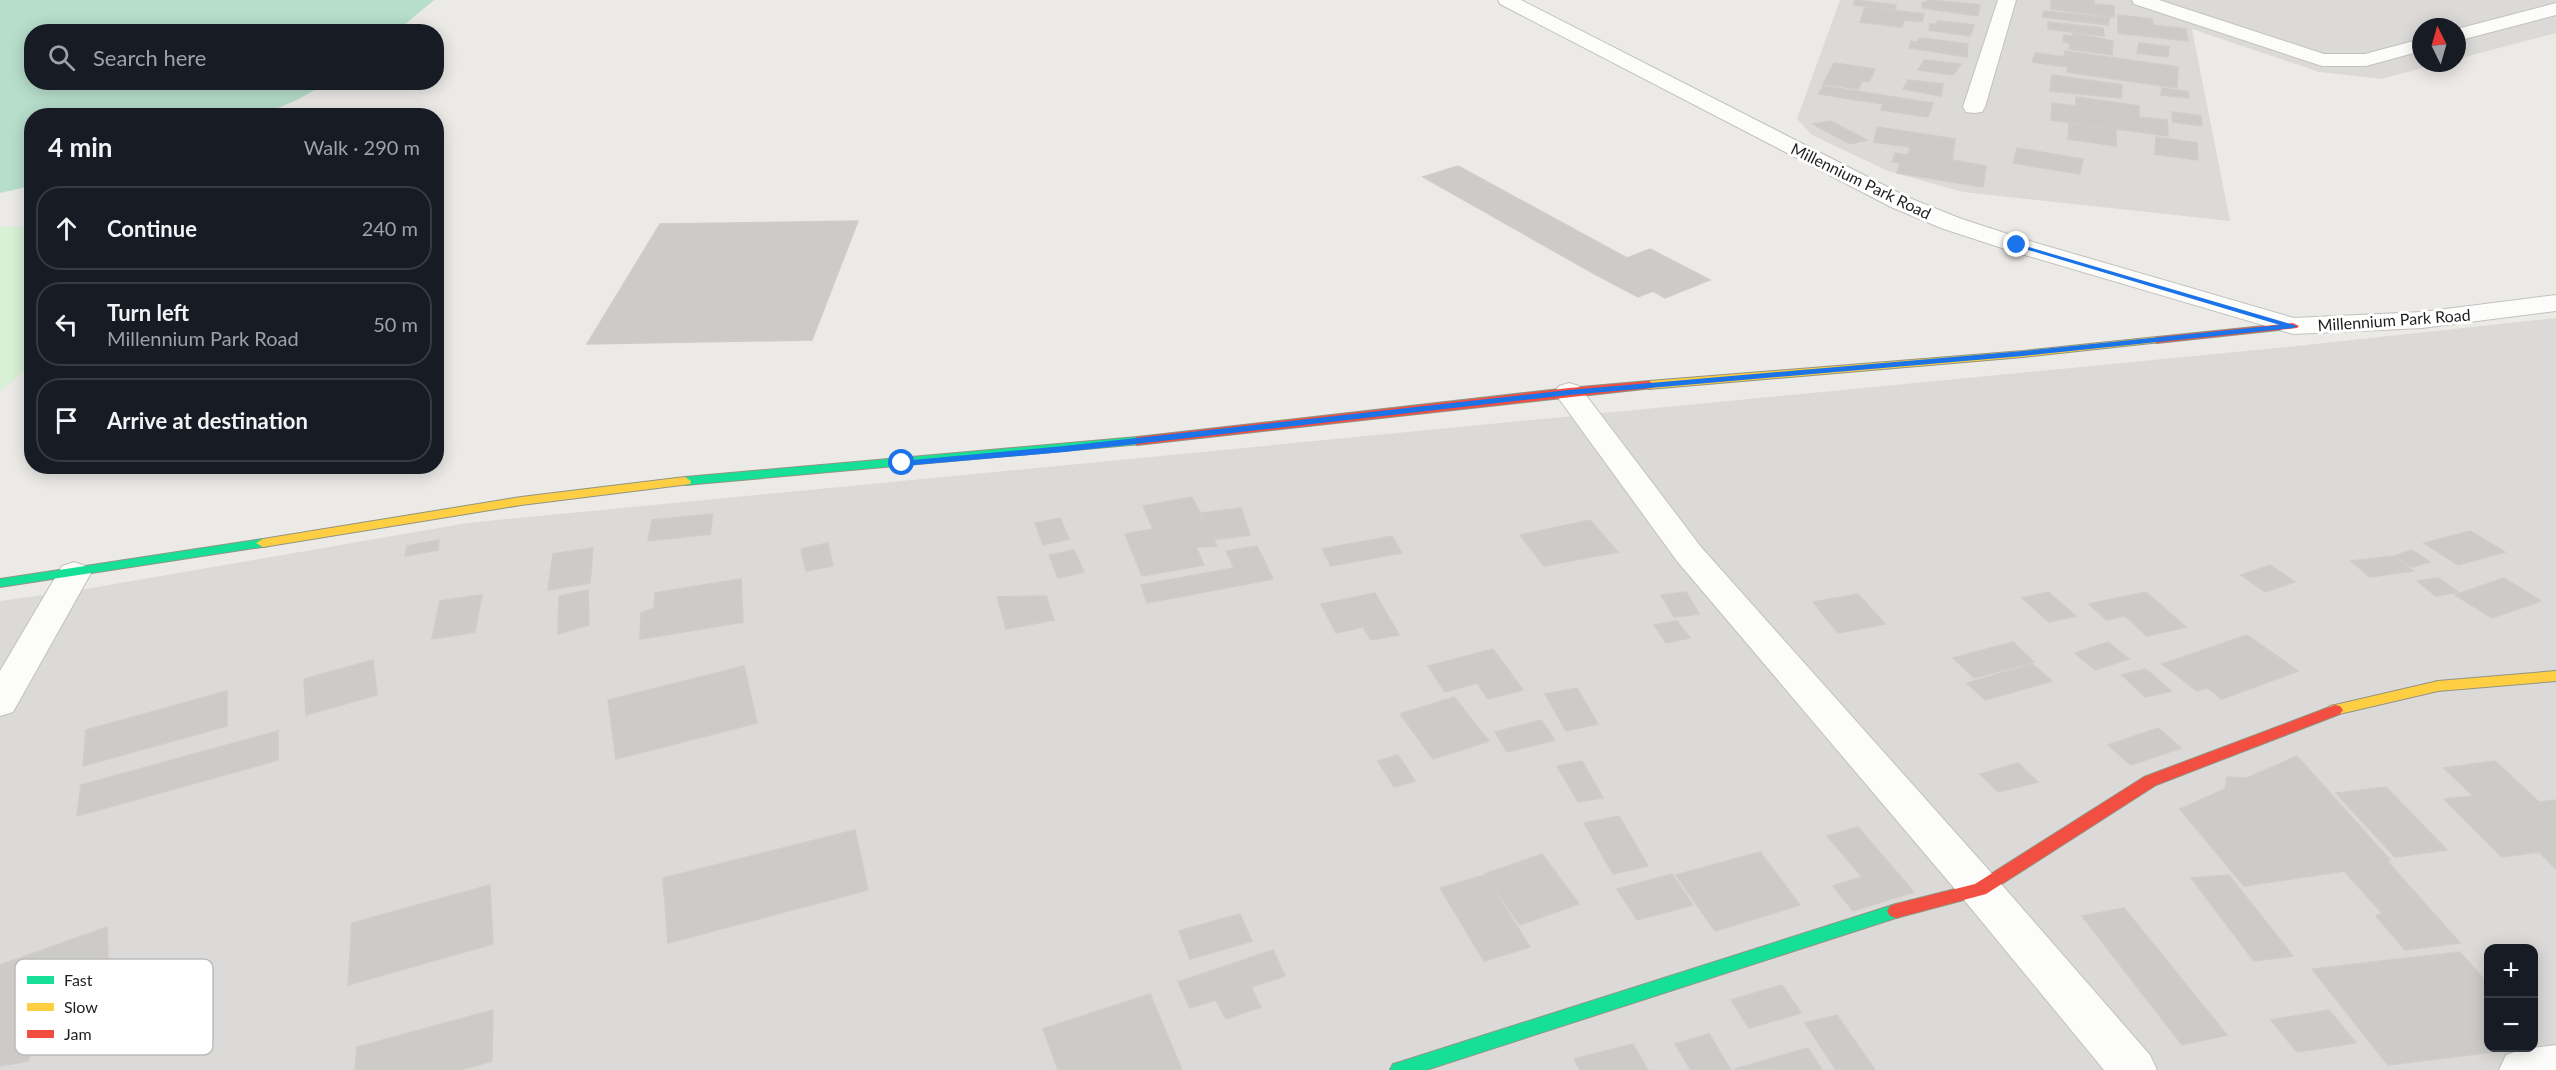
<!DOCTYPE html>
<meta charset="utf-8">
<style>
:root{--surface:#171b24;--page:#242831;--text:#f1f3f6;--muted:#9ea1a6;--line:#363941}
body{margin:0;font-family:Lato,sans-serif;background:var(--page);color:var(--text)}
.controls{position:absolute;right:18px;bottom:18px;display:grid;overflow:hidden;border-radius:12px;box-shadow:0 3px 15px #0003}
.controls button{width:54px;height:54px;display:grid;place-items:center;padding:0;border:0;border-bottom:2px solid var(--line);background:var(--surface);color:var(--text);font:30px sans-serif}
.compass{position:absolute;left:2412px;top:18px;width:54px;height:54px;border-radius:50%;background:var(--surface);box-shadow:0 3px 15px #0003;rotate:355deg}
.stop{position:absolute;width:18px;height:18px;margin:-14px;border:4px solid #1a73e8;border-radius:50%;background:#fff}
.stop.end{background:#1a73e8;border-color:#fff;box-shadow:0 2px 6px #0008}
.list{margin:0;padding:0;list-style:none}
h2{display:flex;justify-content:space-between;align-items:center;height:78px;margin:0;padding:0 24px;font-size:26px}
h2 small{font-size:20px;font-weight:400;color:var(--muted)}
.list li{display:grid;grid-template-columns:39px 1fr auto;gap:18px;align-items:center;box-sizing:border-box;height:84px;margin:0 12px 12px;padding:0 12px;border:2px solid var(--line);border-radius:24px}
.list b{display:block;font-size:22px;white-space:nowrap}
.list p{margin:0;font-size:20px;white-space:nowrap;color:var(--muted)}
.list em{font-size:20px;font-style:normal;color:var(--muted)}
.icon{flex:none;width:33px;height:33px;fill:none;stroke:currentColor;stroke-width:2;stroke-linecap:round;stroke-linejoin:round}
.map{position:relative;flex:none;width:2556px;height:1070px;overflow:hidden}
.search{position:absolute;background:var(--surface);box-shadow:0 3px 15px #0003;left:24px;top:24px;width:420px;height:66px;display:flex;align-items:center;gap:15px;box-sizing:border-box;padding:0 21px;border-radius:24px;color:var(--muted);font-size:22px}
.panel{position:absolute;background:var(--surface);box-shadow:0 3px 15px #0003;left:24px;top:108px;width:420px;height:366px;border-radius:24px}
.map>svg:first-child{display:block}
</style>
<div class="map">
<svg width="2556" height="1070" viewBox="0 0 2556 1070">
<rect width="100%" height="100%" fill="#eceae7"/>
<path fill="#dbdad8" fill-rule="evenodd" d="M1840,0h716v33l-99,26v-32h-36v36h20l-60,16 -62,-7 -127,-43 38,192 -267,-29 -75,-21 -76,-36 -15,-16z
M2556,318v752h-2556v-469l86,-12 381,-66 1820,-176zM2488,948h46v100h-46z"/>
<path fill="#d8f0d6" d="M0,227h32l-1,138 -31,27z"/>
<path fill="#b7decb" d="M0,0h434l-37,31 -365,1v50l295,1 -30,17 -36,15 -229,1 -1,70 -31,7z"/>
<path fill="#cdcbc8" stroke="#cfccc9" stroke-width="1.5" d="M1855,0l41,5 -1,4 -41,-4z
M1930,0l50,5 -2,11 -55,-8 -1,-5z
M2051,0h43v4l20,2v11l-63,-8z
M1865,7l59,7 -2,8 -18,-2 -2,7 -42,-5z
M2044,11l66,7 -2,7 -66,-8z
M2118,15l34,4 1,6 33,4 2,12 -70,-8z
M1938,21l36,4 -4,11 -41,-6 1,-6h6z
M2048,22l55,6 1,8 -56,-7z
M2073,33l40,8 -1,14 -43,-6 1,-6 -7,-1 1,-7 9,1z
M1920,38l48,6 -1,13 -58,-9 2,-7 6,1z
M2139,43l30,4 -1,10 -31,-4z
M2065,51l113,16 -1,21 -110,-16 1,-5 -36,-5 3,-9 29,4z
M1924,60l37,4 -8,11 -35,-5z
M1834,63l41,6 -6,13 -7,-1 -4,8 -35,-5z
M2052,75l70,10 -1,13 -71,-7z
M1908,80l35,4 -2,12 -38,-7z
M1823,86l110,17 -5,14 -47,-7 2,-6 -64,-10z
M2162,88l26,4 1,6 -28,-3z
M2076,97l63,9v11l28,3 1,16 -117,-16 1,-17 24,3z
M2172,112l29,4 1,10 -29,-4z
M1830,121l37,19 -17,4 -37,-20z
M2069,124l47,6v16l-48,-7z
M1877,127l78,12 -3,21 34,6 -3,21 -86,-14 3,-10 -8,-1 3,-9 13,2 2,-8 -36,-5z
M2156,137l41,6 1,17 -43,-6z
M2017,148l66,11 -3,15 -67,-11z
M1458,166l169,92 -36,14 -168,-95z
M858,221l-46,119 -225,4 73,-120z
M1650,249l60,31 -45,18 -12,-7 -15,6 -47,-25z
M1192,497l25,49 -21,1 8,18 -62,11 -17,-42 28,-5 -10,-23z
M1241,508l9,27 -40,5 -8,-27z
M713,514l-3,20 -62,7 4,-21z
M1060,518l9,21 -26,6 -8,-22z
M1590,520l28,32 -74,14 -24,-31z
M2470,531l35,21 -47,13 -34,-22z
M1392,536l10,17 -71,13 -9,-17z
M439,540l-1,10 -33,6 2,-10z
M828,543l5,23 -27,5 -5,-22z
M1257,546l16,33 -126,24 -6,-18 93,-17 -8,-17z
M593,548l-3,35 -42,7 5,-36z
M1074,550l10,22 -26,6 -9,-23z
M2412,550l18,12 -18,5 -18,-11z
M2394,556l19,15 -43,6 -19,-16z
M2270,565l25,17 -30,10 -24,-17z
M2439,578l19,14 -22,4 -19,-15z
M2504,578l37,23 -49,17 -37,-23z
M741,579l2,43 -103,17 1,-26 13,-5 1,-15z
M588,590l1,35 -31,9 1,-38z
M1686,592l13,22 -25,3 -13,-22z
M2048,592l28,24 -27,6 -27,-24z
M2146,592l40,35 -39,9 -22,-20 -19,4 -17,-16z
M1375,593l24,42 -28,5 -8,-13 -27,6 -15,-29z
M1858,594l27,30 -47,9 -25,-31z
M482,595l-7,37 -43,7 8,-38z
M1046,596l8,24 -48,9 -9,-32z
M1677,621l13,17 -24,5 -12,-18z
M2247,635l51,36 -76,28 -15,-11 -10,3 -35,-27z
M2013,642l21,20 -60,16 -21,-20z
M2108,642l21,17 -34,11 -20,-17z
M1493,649l30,41 -35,9 -11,-16 -32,9 -17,-26z
M373,660l4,35 -71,20 -2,-36z
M2032,664l20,17 -67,19 -18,-17z
M744,666l13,57 -141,36 -8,-59z
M2146,669l25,22 -26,6 -23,-22z
M1577,688l21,36 -32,7 -21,-37z
M227,691v35l-144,40 3,-36z
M1454,697l35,44 -56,18 -33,-45z
M1541,720l14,20 -48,12 -12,-20z
M2158,728l23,20 -50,17 -23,-20z
M278,731v29l-201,56 4,-31z
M1398,755l17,26 -21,6 -16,-26z
M2297,756l93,104 -3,1 73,82 -55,7 -29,-34 6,-3 -38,-42 -100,15 -64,-77 45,-20 2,-12 20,1z
M1582,761l21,37 -25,4 -21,-36z
M2495,761l44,41 17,-2v69l-17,-17 -37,5 -58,-58 29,-3 -29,-28z
M2018,763l20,19 -40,10 -18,-18z
M2386,787l61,63 -52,7 -59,-64z
M1619,816l29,50 -35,8 -29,-51z
M1858,827l56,65 -61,19 -20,-25 29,-9 -35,-41z
M855,830l13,60 -200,53 -5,-65z
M1760,852l40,53 -85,26 -39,-56z
M1542,854l37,50 -59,21 -35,-51z
M1672,874l21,31 -56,15 -20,-31z
M1485,875l45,72 -46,14 -44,-73z
M2229,875l64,81 -39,5 -63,-83z
M490,885l3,59 -145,41 4,-62z
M2124,908l103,127 -45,10 -100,-129z
M1240,914l12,27 -62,18 -11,-28z
M107,927l2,52 -109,41v-55z
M1273,950l12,26 -34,11 10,20 -35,12 -10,-19 -26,8 -12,-26z
M2460,952l28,32v64h38l-138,17 -76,-96z
M1782,985l19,28 -52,15 -18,-28z
M1150,994l32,76h-124l-15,-41z
M52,1004l-24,57 -28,5v-52z
M493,1010l-1,51 -32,9h-105l2,-23z
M2329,1010l27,33 -59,9 -26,-32z
M1837,1015l38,55h-39l-31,-47z
M1709,1034l22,36h-40l-16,-26z
M1633,1044l15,26h-68l-6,-11z
M1808,1048l14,22 -87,-1z"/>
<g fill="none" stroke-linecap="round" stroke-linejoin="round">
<defs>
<path id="street" d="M1498,0h23l386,197 52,21 67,22 268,78 128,-6 134,-17v16l-134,17 -129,6 -285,-84 -67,-22 -50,-21 -391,-203z
M1998,0h18l-31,107 -3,5 -8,1 -8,-1 -3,-5z
M2132,0h27l165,54h41l56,-15v12l-55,15h-44l-188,-62z
M2556,3v12l-99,26v-12z
M1569,383l10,3 122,161 294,330 155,178 7,15h-53l-139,-169 -288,-340 -123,-169 5,-6z
M74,562l12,4 5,7 -78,139 -13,4v-45l62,-105z
M2556,1045v25h-57l7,-15 17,-6z"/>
<path id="fast" d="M1137,437l4,1 2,3 -2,3 -456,41 -6,-4 6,-4z
M263,539l7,4 -2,3 -268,41v-8z
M1896,904l6,2 3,5 -3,5 -476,154h-36l3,-6 7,-2z"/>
<path id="slow" d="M2157,337l4,1v4l-138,15 -374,32 -6,-4 6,-4 374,-30z
M685,477l6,4 -1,3 -169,21 -258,42 -7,-4 7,-4 258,-42z
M2556,671v10l-118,10 -103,24 -5,-1 -3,-4 3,-4 5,-1 103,-24z"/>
<path id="jam" d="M2293,323l6,3 -2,2 -140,15 -6,-3 6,-3z
M1649,381l6,4 -2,3 -516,57 -6,-4 6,-4 432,-49z
M2335,705l5,1 3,4 -3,4 -184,71 -170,109 -90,24 -6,-2 -3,-5 3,-5 6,-2 79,-20 169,-107z"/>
</defs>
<use href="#street" stroke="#c2c1bf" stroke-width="2"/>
<use href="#fast" stroke="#939481" stroke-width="2"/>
<use href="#slow" stroke="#939481" stroke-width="2"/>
<use href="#jam" stroke="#939481" stroke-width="2"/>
<use href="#street" fill="#fcfcfb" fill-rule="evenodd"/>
<use href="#fast" fill="#16e098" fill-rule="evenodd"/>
<use href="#slow" fill="#ffcf43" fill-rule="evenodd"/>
<use href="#jam" fill="#f24e42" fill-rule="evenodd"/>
</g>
<path fill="#1a73e8" d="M2015,243l282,83 -4,2 -270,28 -454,39 -505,57 -162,14 -5,-3 5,-2 162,-15 505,-56 454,-39 257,-26 -265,-79z"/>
<g text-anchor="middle" stroke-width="6" stroke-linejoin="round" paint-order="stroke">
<g font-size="16" fill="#1e1e1e" stroke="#fff">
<text transform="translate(1861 181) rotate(26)" y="6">Millennium Park Road</text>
<text transform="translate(2394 320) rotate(-4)" y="6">Millennium Park Road</text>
</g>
</g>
<rect x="15" y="959" width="198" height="96" rx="9" fill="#fff" stroke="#bcbcbc" stroke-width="1.5"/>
<rect x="27" y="976" width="27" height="8" fill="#16e098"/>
<rect x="27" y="1003" width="27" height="8" fill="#ffcf43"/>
<rect x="27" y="1030" width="27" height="8" fill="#f24e42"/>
<g font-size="16" fill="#1e1e1e">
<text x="64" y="986">Fast</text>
<text x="64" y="1013">Slow</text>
<text x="64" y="1040">Jam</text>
</g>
</svg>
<div class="controls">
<button>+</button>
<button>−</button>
</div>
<svg class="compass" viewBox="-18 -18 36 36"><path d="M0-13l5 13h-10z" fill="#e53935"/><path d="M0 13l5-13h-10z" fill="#9ea1a6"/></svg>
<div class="stop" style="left:902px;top:463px"></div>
<div class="stop end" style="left:2017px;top:245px"></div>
<div class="search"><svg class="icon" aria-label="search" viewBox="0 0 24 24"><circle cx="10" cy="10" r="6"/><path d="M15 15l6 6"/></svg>Search here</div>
<section class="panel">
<h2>4 min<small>Walk · 290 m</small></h2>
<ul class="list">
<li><svg class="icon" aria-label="ahead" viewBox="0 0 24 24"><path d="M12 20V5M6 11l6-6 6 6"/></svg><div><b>Continue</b></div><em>240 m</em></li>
<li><svg class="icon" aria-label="left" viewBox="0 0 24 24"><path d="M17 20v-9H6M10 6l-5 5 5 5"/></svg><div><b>Turn left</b><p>Millennium Park Road</p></div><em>50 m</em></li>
<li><svg class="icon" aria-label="arrive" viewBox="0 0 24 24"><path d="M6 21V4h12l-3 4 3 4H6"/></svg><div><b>Arrive at destination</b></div></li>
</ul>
</section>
</div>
